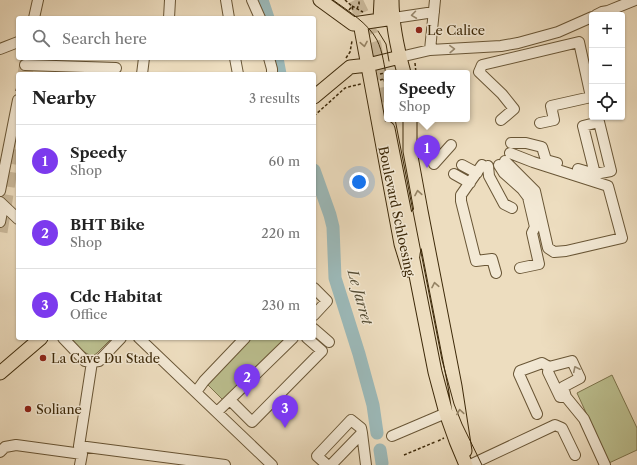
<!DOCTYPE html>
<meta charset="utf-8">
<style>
:root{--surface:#fff;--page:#f2f2f2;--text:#222;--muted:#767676;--line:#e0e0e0;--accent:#7c3aed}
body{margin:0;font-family:"Libre Caslon Text",serif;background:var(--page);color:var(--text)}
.controls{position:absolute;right:12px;top:12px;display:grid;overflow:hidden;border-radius:4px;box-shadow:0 1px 3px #0004}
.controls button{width:36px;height:36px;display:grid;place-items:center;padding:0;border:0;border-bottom:1px solid var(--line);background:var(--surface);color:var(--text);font:20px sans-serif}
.you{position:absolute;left:359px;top:182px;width:14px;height:14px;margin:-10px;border:3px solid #fff;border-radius:50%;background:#1a73e8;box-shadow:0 0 0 6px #1a73e833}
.badge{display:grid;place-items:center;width:26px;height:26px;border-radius:50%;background:var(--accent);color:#fff;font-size:13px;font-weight:700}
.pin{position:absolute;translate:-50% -33px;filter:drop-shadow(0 1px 2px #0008)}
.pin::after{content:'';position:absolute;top:21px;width:14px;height:12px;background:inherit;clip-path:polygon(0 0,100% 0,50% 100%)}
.popup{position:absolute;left:384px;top:70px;width:86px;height:52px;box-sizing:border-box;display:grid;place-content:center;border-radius:4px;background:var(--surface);filter:drop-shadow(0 1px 3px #0005);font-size:13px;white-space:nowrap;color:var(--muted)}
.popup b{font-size:15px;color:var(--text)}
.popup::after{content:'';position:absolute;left:50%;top:100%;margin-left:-8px;border:8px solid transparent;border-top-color:var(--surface)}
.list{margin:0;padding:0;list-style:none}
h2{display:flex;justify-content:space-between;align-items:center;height:52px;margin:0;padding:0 16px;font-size:17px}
h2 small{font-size:13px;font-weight:400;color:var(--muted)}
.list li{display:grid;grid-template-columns:26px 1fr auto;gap:12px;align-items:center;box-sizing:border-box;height:72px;padding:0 16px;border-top:1px solid var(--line)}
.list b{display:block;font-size:15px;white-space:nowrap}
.list p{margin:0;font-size:13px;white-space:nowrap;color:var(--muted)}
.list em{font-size:13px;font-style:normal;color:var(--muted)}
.icon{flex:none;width:22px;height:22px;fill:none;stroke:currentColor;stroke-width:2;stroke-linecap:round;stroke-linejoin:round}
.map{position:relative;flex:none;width:637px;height:465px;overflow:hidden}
.search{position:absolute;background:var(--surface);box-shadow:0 1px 3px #0004;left:16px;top:16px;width:300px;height:44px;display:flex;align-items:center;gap:10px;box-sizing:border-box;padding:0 14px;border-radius:4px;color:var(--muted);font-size:15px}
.panel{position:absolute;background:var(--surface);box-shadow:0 1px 3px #0004;left:16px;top:72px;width:300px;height:268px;border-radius:4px}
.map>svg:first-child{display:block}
</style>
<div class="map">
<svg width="637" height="465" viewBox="0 0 637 465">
<rect width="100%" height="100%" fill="#edddbf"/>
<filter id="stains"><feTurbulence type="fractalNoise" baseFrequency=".005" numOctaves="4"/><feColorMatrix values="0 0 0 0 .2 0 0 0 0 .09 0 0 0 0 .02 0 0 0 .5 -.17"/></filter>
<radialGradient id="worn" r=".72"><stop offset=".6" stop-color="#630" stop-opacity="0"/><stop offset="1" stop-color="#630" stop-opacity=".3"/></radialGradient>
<path fill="#bcc090" stroke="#7c744c" d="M74,338h38l-15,15 -4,3c-9,-2 -14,-9 -21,-16z
M250,338h35l-61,63 -18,-18z
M612,375l25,53v22l-28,13 -32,-70z"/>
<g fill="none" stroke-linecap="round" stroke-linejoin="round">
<path stroke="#9cbaba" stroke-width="13" d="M262,0l6,18
M277,58l3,16
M314,170l16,45 3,12 2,51 24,76 14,51 4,28
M380,450l2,13"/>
<path stroke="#cab99b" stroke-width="15" stroke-dasharray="15 8" stroke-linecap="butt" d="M355,0l13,27 6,18 13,84
M25,74l3,-16
M0,232l14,-88"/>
<defs>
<path id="minor" d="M226,0l3,18
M252,0l8,18
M596,15l6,-3 6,-1 27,-11
M34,18l4,-18
M169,18l1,-18
M394,18l40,-6
M0,49l18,-7
M430,50l5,-50
M400,57l30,-7 71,-4 17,-3 40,-11 34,-15
M235,58l3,16
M269,58l3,11v5
M25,65l91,3
M142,74l2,-16
M501,120l13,-11 -12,-15 -23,-22 3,-7 97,-23 12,55 -40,9 3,14 -14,3
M511,143h15l16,4 4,13 11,3
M505,161l30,30 13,57 6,4 12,-1 56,-13 -14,-52 -75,-24 -23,-9
M434,164l17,-19
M462,165l15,8
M482,165l-21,30v6l15,60 16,-2 4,14
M499,165l5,8 18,16 6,8 7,30 -3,6 7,31 -19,4
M488,166l1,10 15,28 8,4
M578,169l17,5 -12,-48 16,-4 12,49 -16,3
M454,174l16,9
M0,191l18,-91
M0,202l18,17
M0,222l2,-10 4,-4
M314,288l13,13 -13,14
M314,329l15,13
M63,338l22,23 7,1 7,-1 22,-23
M139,338l133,127
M196,392l8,-11 41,-43
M566,397h-6l-12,-25 1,-5 23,-6 8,17 -17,9 3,10 18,22 21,46
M230,400l22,22 70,-71 -15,-13
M217,412l76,-74
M537,414l-18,-40 1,-3 22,-8 7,4
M362,433l4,32
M392,436l54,-23
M79,446l146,19
M0,452l5,-5 11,-2 66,9
M80,465l2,-11 -3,-8 13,-84
M327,465l-10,-9 34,-36 10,8 1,5 -31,32
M470,465l85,-40 7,3 13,27"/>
<path id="major" d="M320,0l33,24 41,-6
M392,0c0,22 6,51 12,73
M380,20l1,-20
M360,23l41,221 8,26
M314,97l36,-30 18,-2 32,-8
M410,119v32l11,60 -9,10 4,23 -4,11 23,117 11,41 10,28 10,24
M421,211l34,175 10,65
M0,373l41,-35"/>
<path id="highway" d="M387,129l25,126"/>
</defs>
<use href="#minor" stroke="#695636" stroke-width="12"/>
<use href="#major" stroke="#3d2909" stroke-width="15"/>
<use href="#highway" stroke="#3d2909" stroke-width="17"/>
<path stroke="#3d2909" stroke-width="1.5" stroke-dasharray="3 2" stroke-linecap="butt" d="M345,0l7,6 1,5
M357,9l2,-5v-4
M349,10l3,-4 11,6
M346,58l4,-6 2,-11
M413,73h3l-1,-10
M380,74l14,-3
M384,79l3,14
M380,80l7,-2
M16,91l2,-8
M314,116l31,-28 7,-2 9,-2
M438,441l6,-3
M404,455l31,-13"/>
<use href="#minor" stroke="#f3e9d5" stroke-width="10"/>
<use href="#major" stroke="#edddbf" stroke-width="13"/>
<use href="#highway" stroke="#edddbf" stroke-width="15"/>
<path stroke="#3d2909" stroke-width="1" d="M333,0c15,11 35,23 44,40 6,12 7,26 10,39
M378,31l8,13 3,17
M395,119l47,241 12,44 8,20 20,41"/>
</g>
<defs><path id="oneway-chevron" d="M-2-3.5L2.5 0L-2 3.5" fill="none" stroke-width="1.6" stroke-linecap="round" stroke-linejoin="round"/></defs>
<g stroke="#98896f">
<use href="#oneway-chevron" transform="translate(414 15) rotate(172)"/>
<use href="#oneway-chevron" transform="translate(452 49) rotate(-2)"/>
<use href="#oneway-chevron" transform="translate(576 369) rotate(-116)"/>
</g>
<g stroke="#958364">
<use href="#oneway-chevron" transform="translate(364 44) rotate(80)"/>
<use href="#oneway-chevron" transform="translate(418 193) rotate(-100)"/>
<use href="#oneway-chevron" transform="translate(435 285) rotate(-101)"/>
<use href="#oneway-chevron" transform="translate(460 412) rotate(-99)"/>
</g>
<g fill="#8f2418" stroke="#f3e9d5" stroke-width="1.5">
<circle cx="419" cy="30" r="4"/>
<circle cx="43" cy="358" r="4"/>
<circle cx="28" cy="409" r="4"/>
</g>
<g text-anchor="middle" stroke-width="3" stroke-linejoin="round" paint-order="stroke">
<g font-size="13" fill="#3d2909" stroke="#f3e9d5" text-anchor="start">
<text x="427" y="35">Le Calice</text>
<text x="51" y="363">La Cave Du Stade</text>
<text x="36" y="414">Soliane</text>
</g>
<g font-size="13" fill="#3d2909" stroke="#f3e9d5">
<text transform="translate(397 211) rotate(78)" y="5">Boulevard Schloesing</text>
</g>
<g font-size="14" font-style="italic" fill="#554d35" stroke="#f3e9d5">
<text transform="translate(360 297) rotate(74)" y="5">Le Jarret</text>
</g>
</g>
<rect width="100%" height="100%" filter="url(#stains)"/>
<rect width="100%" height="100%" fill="url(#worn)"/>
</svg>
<div class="controls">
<button>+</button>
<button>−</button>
<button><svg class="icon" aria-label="locate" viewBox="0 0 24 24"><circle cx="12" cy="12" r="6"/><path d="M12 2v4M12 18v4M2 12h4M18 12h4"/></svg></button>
</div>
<div class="you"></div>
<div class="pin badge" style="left:427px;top:168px">1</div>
<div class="popup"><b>Speedy</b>Shop</div>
<div class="pin badge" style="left:247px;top:397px">2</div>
<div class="pin badge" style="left:285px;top:428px">3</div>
<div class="search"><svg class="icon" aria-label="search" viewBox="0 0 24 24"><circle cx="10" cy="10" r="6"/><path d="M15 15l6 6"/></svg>Search here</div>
<section class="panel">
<h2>Nearby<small>3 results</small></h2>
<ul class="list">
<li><span class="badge">1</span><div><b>Speedy</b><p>Shop</p></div><em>60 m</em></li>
<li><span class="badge">2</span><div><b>BHT Bike</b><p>Shop</p></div><em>220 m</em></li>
<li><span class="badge">3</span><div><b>Cdc Habitat</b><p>Office</p></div><em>230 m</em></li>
</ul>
</section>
</div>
